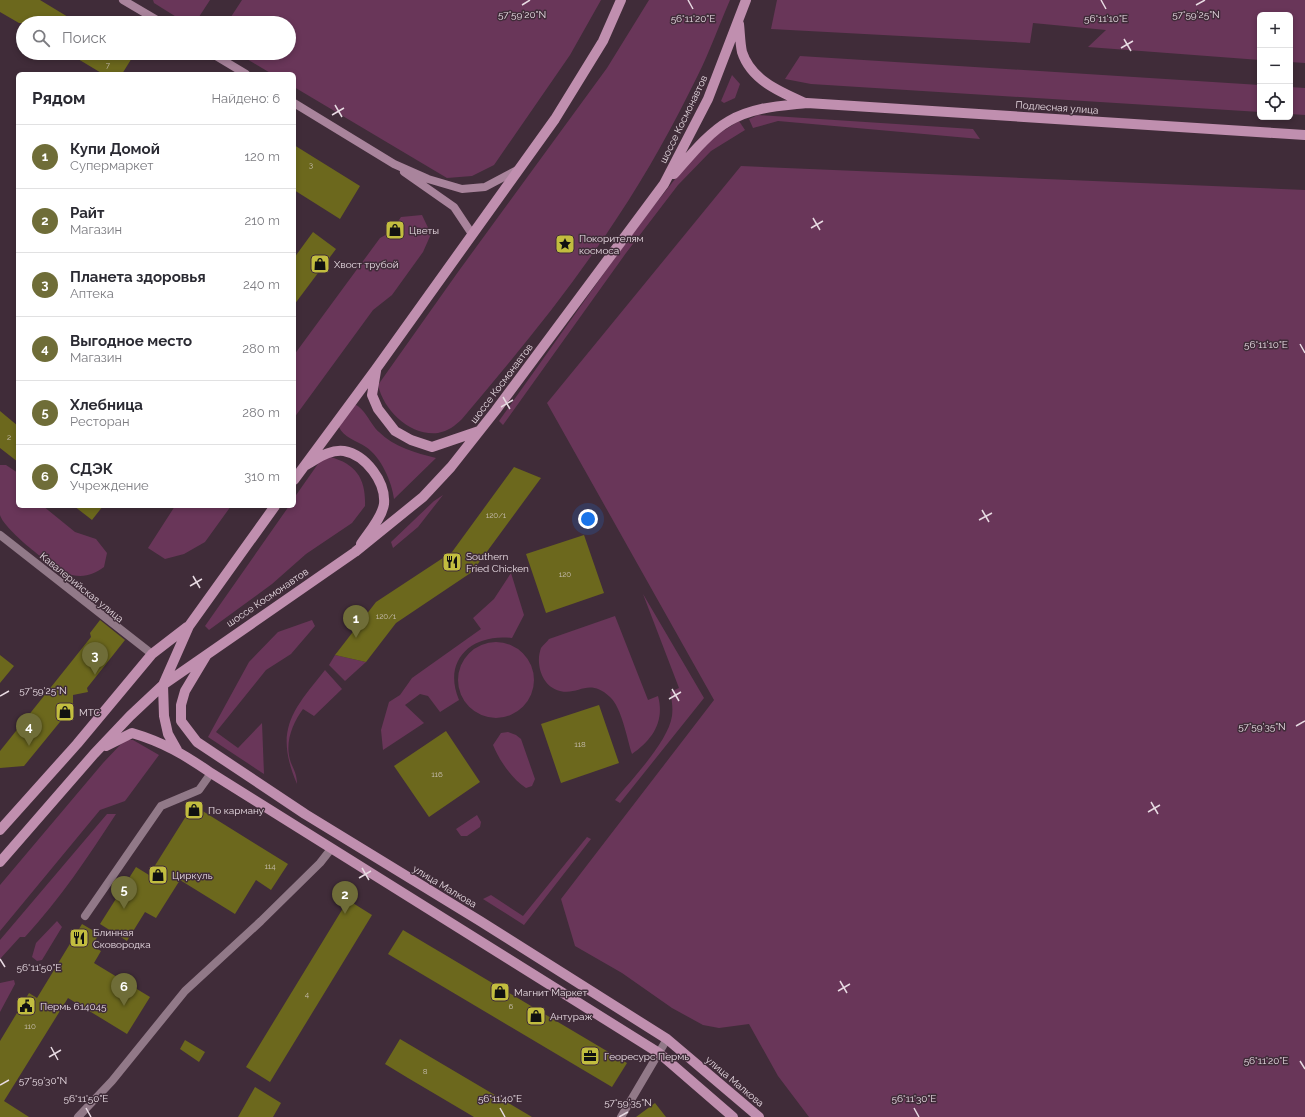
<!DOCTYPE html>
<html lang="ru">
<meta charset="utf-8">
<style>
:root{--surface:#fff;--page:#f7f7f7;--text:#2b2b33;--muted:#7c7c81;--line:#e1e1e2;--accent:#6f6d38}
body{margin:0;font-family:Raleway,sans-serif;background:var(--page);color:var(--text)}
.controls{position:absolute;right:12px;top:12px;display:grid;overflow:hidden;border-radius:6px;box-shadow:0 2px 6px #0003}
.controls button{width:36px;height:36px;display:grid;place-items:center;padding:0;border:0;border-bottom:1px solid var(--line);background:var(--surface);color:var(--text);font:20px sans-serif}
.you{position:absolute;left:588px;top:519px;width:14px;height:14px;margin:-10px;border:3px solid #fff;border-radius:50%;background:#1a73e8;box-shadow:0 0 0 6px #1a73e833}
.badge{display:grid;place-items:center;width:26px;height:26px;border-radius:50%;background:var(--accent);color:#fff;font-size:13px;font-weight:700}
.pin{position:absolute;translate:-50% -33px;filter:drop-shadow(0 1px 2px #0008)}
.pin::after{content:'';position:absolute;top:21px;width:14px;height:12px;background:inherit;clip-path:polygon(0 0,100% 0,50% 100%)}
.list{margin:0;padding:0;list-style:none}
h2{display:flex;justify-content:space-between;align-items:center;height:52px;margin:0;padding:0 16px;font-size:17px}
h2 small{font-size:13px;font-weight:400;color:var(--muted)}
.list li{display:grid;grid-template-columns:26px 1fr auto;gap:12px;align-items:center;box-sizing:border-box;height:64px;padding:0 16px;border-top:1px solid var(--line)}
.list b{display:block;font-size:15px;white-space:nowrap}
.list p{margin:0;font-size:13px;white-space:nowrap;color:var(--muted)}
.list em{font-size:13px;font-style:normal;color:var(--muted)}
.icon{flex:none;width:22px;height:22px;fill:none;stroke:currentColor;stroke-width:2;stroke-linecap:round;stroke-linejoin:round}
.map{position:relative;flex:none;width:1305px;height:1117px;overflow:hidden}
.search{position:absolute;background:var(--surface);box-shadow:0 2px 6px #0003;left:16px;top:16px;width:280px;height:44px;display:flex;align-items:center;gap:10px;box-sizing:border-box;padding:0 14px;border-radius:22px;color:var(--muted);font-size:15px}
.panel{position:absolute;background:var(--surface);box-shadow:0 2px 6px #0003;left:16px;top:72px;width:280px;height:436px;border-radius:6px}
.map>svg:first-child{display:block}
</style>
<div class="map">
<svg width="1305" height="1117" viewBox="0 0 1305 1117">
<rect width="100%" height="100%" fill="#402c39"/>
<path fill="#693659" d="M153,0h57l-15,23h-9l-32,-20z
M242,0h359l-31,55 -76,110 -22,11 -25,2 -153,-91v-13h-22l-35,-21h52v-30h-62z
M649,0h81c-11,25 -20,51 -32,75 -24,49 -51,98 -81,143 -47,72 -100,136 -155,201 -7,7 -14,12 -24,14 -28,3 -54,-22 -60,-48l80,-113 149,-204z
M777,0h528v63l-15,-1v-47h-30v45l-172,-13 18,-17 -73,-7 -3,20 -259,-14z
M800,56l460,29v27l-449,-28 -26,-5z
M732,75l8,9 -5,14 -11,5 -3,-2z
M1290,87l15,1v27l-15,-1z
M758,115l215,14 7,10 -202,-18 -25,7 -4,-9z
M739,121l6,9 -34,21 -33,34 -52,68 -123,172 -4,-4 135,-190 45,-57 36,-38z
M741,166l564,24v927h-496l-31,-41 -29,-52 -30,4 -16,-3 -31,-17 -50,-35 -47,-27 -14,-47 153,-199 -167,-297z
M422,215l9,19 -8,18 -31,43 -19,15 -79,108v-63l86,-117 11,-6 10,-15z
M354,404c11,4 16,20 25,28 15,15 37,21 57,26l-42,41c-2,-17 -13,-42 -28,-52 -9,-6 -23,-10 -27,-20z
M330,457c27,7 36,23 35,49l-13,17 -46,31 -34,30 -63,46 -4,-4 84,-120h5v-8l26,-37z
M0,465h6l12,8v33h25l32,26 21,7 11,14 -3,14c-10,7 -19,11 -32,8 -15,-3 -68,-45 -72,-60 0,-11 0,-38 0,-50z
M443,495l-25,32 -25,21 -2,-6 43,-41z
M175,506h56l-26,36 -21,12 -19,5 -17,-11z
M511,573l13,42 -12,23c-40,-5 -70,22 -53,62l-19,12 -12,-16 -8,-2 -15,11 19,18 -41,27 -2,-20 8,-28 11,-7 12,-17 69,-49 -8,-11 21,-19z
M643,594l61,104 -84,105 -5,-3c17,-21 53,-58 57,-84 1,-8 0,-16 -2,-24l9,-4z
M615,616l33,84 10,-4c7,26 -6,44 -26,58 -5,-15 -10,-46 -22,-57 -22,-20 -31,-1 -50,-6 -18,-4 -25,-27 -19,-43 2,-3 6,-6 8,-9z
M312,620l3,6 -24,28 -25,16 -50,62 22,16 24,-25 2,51 -56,-37 41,-75 29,-30z
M458 680a38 38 0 1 1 76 0a38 38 0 1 1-76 0Z
M335,655l31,7 -21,19 -16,-16z
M325,670l17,19 -28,27 -11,-7c-11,15 -19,35 -12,54 3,7 6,12 6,21 -23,-54 -5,-73 28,-114z
M508,732l8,3 5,4 14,40 -3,7 -6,2c-14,-9 -27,-28 -33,-43l8,-12z
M127,740h6l26,15 -34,46 -25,9 -100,121v-46l103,-122 18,-19z
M107,814h9c-28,43 -56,85 -91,123h-5l-20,22v-19z
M477,815l4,7 -1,5 -13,9h-6l-5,-7z
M587,837l4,2 -67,86 -41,-26 8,-4 32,21z
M57,921l5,6 -20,33 -5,1 -5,-4 4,-14z
M14,980l1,4 -15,28v-29z"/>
<path fill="#6c681d" d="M0,0h40l38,23h-59l-19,-11z
M68,53h67l-13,21h-19z
M294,145l66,41 -20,33 -46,-29z
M313,232l23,17 -42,56v-47z
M0,411l18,15v36l-18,-14z
M514,467l27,11 -69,94 -76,51 -30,39 -31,-7 41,-53 76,-50z
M74,506h29l-11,14z
M584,535l20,58 -58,20 -20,-59z
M100,620l25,20 -38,48 1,4 -15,3v11l-49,60 -24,2v-17l91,-114 -1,-4z
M0,655l14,11 -14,17z
M599,705l20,58 -58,20 -20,-59z
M446,731l34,51 -51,35 -35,-51z
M193,805l95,59 -17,26 -15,-10 -21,34 -55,-34 -24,38 -11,-6 -18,29 -27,-17 36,-57 13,8z
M348,900l24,15 -102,167 -24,-15z
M82,924l17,10 -7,12 9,5 -7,12 56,34 -23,37 -59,-36 -64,103 25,16h-29v-76l29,-48 8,5z
M403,930l224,133 -15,24 -224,-133z
M400,1039l132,78h-58l-66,-39 -23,-14z
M185,1040l20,12 -6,10 -19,-13z
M255,1087l26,16 -8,14h-35z
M655,1103l11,14h-30z"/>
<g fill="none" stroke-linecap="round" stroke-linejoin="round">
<path stroke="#917988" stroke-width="8" d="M0,535l152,119
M85,916l76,-110 38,-16 12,-17
M78,1117l34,-36 73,-90 76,-70 59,-58 11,-14
M621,1117l46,-78"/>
<path stroke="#a9849c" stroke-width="8" d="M123,0l39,23
M211,53l35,21
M294,103l100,61 34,15 34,10 23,-2 34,-18
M404,172l50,35 18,27"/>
<path stroke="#c08faf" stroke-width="10" d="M739,24c1,9 1,19 3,28 9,28 38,40 63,51
M674,174c16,-18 34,-41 55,-53 24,-14 51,-15 78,-18l498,32
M376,371l-4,24 6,14 17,22 16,9 21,7 47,-16
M306,465c11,-6 24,-16 38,-14 22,4 42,31 40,53 -2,14 -16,29 -23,40
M294,480l82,-111 179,-250 48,-78 18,-41
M206,656l-21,35 -4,14v16l16,21 108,72 175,107 187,118 92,78
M106,746l26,-13c31,9 53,22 79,40l448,280 74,64
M177,750l-9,-16 -4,-18 -1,-31 26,-59 86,-120
M0,830l77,-86 75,-90 35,-27
M0,862l94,-108 36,-38 33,-31 192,-133 68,-55 28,-30 45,-57 168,-226 44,-85 38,-99"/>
</g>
<path fill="none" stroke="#e7dae2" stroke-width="1.5" d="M688,0l5,9M1101,0l5,9M522,5l8,-5M1196,5l9,-5M1124,39l7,12M1121,48l12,-7M335,105l7,12M332,115l12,-7M813,218l7,12M811,228l12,-7M1300,344l5,9M503,397l7,12M501,407l12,-7M982,510l7,12M979,520l13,-7M193,576l7,12M190,586l12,-7M672,689l7,12M0,696l9,-5M669,699l12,-7M1296,726l9,-5M1151,802l7,12M1148,812l12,-7M362,868l7,12M359,878l12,-7M0,959l5,8M840,981l7,12M838,991l12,-7M51,1047l7,13M49,1057l12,-7M1300,1061l5,8M0,1085l9,-5M86,1108l5,9M500,1108l5,9M914,1108l5,9M619,1117l9,-5"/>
<defs>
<symbol id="shop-square" viewBox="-11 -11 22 22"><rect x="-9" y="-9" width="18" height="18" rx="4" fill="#c2bd3f" stroke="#402c39"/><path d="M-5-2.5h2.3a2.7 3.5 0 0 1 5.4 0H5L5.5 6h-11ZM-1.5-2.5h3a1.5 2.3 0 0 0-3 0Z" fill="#111"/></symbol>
<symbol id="sight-square" viewBox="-11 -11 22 22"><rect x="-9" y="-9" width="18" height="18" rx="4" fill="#c2bd3f" stroke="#402c39"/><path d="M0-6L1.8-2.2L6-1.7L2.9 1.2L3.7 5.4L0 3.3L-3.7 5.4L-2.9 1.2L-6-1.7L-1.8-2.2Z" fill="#111"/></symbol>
<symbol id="restaurant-square" viewBox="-11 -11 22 22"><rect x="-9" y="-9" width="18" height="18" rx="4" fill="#c2bd3f" stroke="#402c39"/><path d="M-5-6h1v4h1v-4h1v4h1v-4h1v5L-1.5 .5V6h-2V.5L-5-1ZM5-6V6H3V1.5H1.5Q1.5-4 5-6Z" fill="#111"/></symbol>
<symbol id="civic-square" viewBox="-11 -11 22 22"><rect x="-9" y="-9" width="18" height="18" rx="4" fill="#c2bd3f" stroke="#402c39"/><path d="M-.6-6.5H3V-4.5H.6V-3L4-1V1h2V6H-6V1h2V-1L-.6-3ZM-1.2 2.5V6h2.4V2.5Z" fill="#111"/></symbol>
<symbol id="office-square" viewBox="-11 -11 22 22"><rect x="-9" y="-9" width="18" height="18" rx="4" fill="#c2bd3f" stroke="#402c39"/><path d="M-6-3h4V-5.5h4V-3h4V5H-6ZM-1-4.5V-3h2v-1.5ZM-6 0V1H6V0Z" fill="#111"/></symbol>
</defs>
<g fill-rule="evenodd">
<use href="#shop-square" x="384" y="219" width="22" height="22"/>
<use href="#sight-square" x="554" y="233" width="22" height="22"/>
<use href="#shop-square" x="309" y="253" width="22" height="22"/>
<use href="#restaurant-square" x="441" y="551" width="22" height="22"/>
<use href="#shop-square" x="54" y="701" width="22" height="22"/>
<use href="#shop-square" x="183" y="799" width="22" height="22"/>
<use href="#shop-square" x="147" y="864" width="22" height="22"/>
<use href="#restaurant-square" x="68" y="927" width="22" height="22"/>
<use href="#shop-square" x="489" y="981" width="22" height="22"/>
<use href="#civic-square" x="15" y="995" width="22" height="22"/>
<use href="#shop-square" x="525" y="1005" width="22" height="22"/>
<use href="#office-square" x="579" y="1045" width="22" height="22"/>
</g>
<g text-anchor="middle" stroke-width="3" stroke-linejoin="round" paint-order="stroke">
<g font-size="8" fill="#c8beb1">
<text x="108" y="68">7</text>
<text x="311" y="168">3</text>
<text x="9" y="440">2</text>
<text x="496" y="518">120/1</text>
<text x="565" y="577">120</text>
<text x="386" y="619">120/1</text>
<text x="580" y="747">118</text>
<text x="437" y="777">116</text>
<text x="270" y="869">114</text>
<text x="307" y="997">4</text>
<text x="511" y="1009">6</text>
<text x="30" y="1029">110</text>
<text x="425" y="1074">8</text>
</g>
<g font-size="10" fill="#e7dae2" stroke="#402c39">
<text transform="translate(1057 107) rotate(4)" y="4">Подлесная улица</text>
<text transform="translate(683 119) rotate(-64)" y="4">шоссе Космонавтов</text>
<text transform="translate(501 383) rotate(-53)" y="4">шоссе Космонавтов</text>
<text transform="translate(82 587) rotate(39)" y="4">Кавалерийская улица</text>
<text transform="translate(267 597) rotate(-34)" y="4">шоссе Космонавтов</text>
<text transform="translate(445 886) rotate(31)" y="4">улица Малкова</text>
<text transform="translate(735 1081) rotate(40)" y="4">улица Малкова</text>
</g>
<g font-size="10" fill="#e7dae2" stroke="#402c39" text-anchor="start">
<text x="409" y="234">Цветы</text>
<text x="579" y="242">Покорителям<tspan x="579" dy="12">космоса</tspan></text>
<text x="334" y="268">Хвост трубой</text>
<text x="466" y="560">Southern<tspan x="466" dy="12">Fried Chicken</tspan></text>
<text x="79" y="716">МТС</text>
<text x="208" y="814">По карману</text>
<text x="172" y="879">Циркуль</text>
<text x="93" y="936">Блинная<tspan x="93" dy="12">Сковородка</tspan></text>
<text x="514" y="996">Магнит Маркет</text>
<text x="40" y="1010">Пермь 614045</text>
<text x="550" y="1020">Антураж</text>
<text x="604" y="1060">Георесурс Пермь</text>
</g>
</g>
<g font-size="10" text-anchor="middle" fill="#e7dae2" stroke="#402c39" stroke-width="3" stroke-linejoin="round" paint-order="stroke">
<text x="522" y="18">57°59'20"N</text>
<text x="1196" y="18">57°59'25"N</text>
<text x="693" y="22">56°11'20"E</text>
<text x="1106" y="22">56°11'10"E</text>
<text x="1266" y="348">56°11'10"E</text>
<text x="43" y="694">57°59'25"N</text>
<text x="1262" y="730">57°59'35"N</text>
<text x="39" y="971">56°11'50"E</text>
<text x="1266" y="1064">56°11'20"E</text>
<text x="43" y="1084">57°59'30"N</text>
<text x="86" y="1102">56°11'50"E</text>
<text x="500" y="1102">56°11'40"E</text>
<text x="914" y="1102">56°11'30"E</text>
<text x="628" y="1106">57°59'35"N</text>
</g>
</svg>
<div class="controls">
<button>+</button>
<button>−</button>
<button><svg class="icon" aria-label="locate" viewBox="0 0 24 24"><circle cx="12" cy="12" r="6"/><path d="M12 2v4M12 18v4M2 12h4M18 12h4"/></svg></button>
</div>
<div class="you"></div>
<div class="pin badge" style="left:356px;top:638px">1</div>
<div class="pin badge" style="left:345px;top:914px">2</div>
<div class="pin badge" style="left:95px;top:675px">3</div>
<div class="pin badge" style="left:29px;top:746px">4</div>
<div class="pin badge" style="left:124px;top:909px">5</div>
<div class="pin badge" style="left:124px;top:1006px">6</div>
<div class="search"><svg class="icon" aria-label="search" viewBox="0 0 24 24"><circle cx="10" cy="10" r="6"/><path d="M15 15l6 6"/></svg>Поиск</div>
<section class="panel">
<h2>Рядом<small>Найдено: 6</small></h2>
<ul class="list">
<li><span class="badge">1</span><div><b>Купи Домой</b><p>Супермаркет</p></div><em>120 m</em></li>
<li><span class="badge">2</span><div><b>Райт</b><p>Магазин</p></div><em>210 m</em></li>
<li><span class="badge">3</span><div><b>Планета здоровья</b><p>Аптека</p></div><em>240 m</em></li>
<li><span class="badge">4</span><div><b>Выгодное место</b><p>Магазин</p></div><em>280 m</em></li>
<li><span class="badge">5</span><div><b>Хлeбница</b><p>Ресторан</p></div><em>280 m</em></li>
<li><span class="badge">6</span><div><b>СДЭК</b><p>Учреждение</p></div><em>310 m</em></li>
</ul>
</section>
</div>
